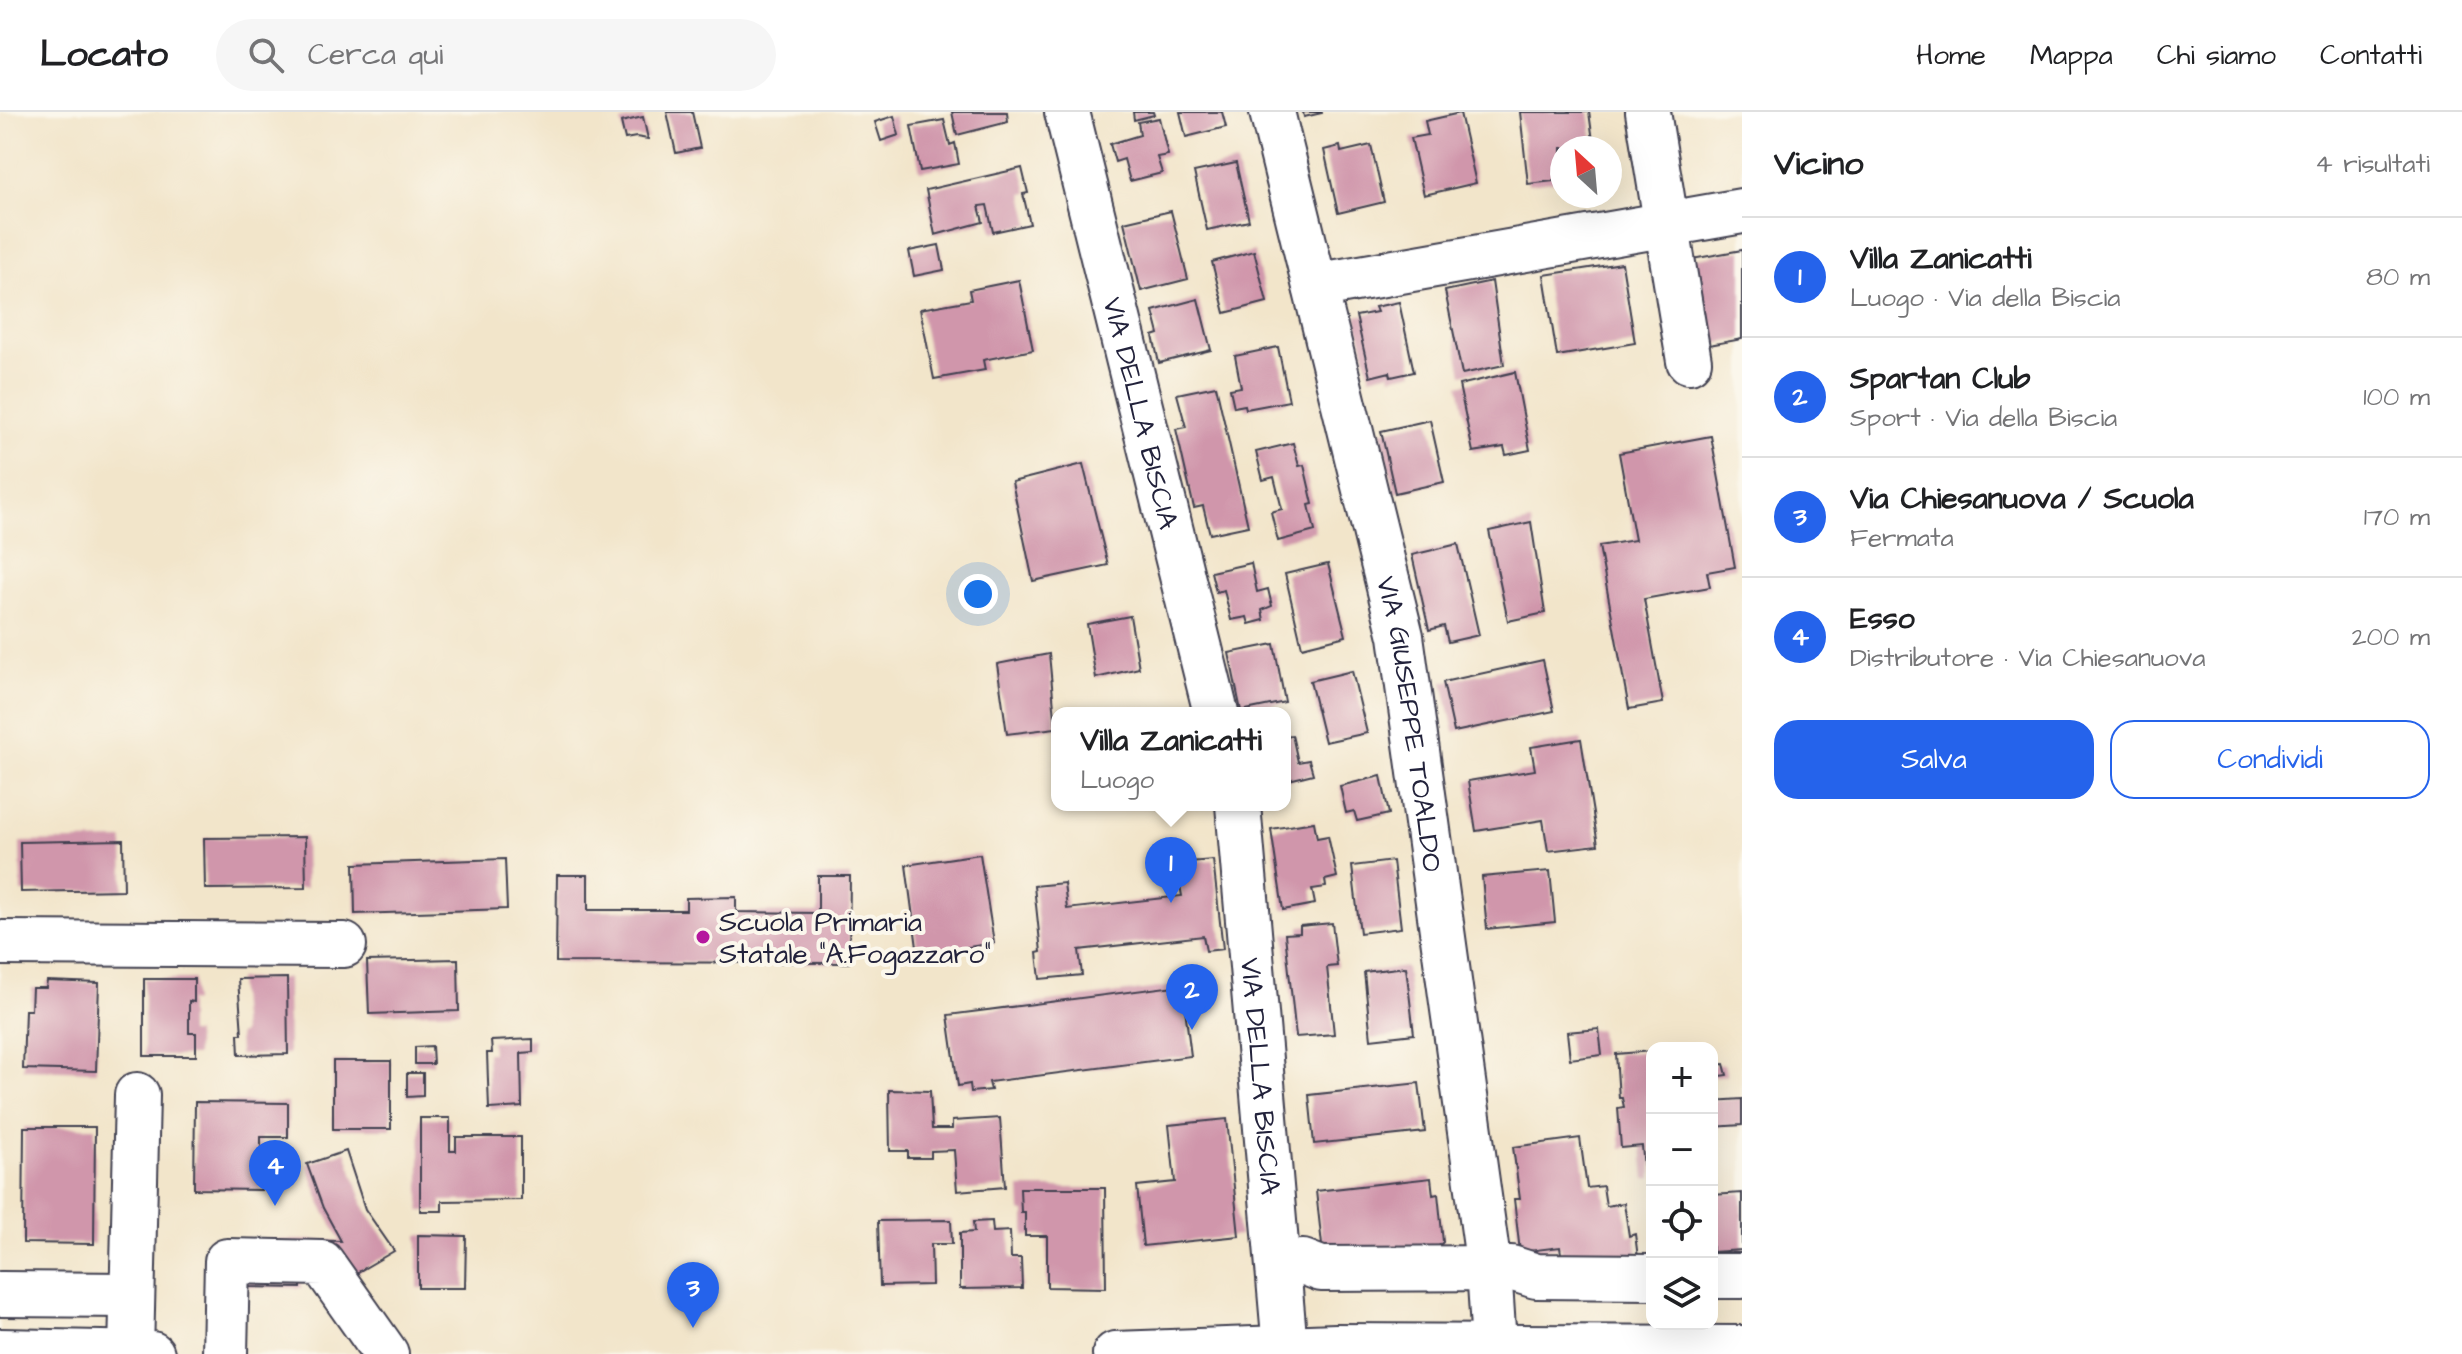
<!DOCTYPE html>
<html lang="it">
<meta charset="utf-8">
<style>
:root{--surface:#fff;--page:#f6f6f6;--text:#202124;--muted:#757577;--line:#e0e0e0;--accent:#2563eb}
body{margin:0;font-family:"Architects Daughter",sans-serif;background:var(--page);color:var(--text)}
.controls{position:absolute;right:24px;bottom:24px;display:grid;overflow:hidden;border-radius:16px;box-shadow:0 8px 32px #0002}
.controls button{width:72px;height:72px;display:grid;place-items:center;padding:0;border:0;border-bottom:2px solid var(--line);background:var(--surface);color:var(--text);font:40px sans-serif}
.compass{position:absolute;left:1550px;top:24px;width:72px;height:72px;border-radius:50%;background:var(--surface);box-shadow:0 8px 32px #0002;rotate:334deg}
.you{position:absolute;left:978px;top:482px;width:28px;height:28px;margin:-20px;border:6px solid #fff;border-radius:50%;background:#1a73e8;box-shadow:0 0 0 12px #1a73e833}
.badge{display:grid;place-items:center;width:52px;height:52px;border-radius:50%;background:var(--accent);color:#fff;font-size:26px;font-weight:700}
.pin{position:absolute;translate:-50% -66px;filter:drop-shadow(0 2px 4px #0008)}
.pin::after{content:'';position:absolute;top:42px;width:28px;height:24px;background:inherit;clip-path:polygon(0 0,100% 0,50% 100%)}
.popup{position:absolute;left:1051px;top:595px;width:240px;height:104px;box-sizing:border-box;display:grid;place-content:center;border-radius:16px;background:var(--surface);filter:drop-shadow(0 2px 6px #0005);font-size:26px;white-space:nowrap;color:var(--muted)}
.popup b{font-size:30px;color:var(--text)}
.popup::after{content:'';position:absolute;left:50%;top:100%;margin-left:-16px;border:16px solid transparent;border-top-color:var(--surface)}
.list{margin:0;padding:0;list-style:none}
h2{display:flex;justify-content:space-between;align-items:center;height:104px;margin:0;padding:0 32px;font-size:34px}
h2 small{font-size:26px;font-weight:400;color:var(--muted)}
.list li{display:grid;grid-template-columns:52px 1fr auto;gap:24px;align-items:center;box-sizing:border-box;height:120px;padding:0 32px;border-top:2px solid var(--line)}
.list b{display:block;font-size:30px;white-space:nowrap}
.list p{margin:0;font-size:26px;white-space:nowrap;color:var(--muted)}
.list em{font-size:26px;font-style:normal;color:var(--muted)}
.actions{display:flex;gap:16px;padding:24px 32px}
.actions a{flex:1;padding:18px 0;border:2px solid var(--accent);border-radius:24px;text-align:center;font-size:28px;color:var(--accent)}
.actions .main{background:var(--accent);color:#fff}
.icon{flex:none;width:44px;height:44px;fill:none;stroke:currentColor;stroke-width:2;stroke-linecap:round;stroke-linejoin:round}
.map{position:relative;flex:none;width:1742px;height:1242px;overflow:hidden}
header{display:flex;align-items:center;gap:48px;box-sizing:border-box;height:112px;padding:0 40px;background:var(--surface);border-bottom:2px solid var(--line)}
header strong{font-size:38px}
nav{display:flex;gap:44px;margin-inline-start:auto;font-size:28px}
.search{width:560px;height:72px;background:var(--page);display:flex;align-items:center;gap:20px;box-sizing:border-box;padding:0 28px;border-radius:44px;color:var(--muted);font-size:30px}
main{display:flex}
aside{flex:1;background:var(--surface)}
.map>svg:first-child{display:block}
</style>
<header>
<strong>Locato</strong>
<div class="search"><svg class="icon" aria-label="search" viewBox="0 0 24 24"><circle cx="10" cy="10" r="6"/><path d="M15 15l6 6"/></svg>Cerca qui</div>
<nav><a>Home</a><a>Mappa</a><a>Chi siamo</a><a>Contatti</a></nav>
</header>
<main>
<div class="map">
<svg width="1742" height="1242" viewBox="0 0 1742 1242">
<rect width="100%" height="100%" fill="#fbf7ec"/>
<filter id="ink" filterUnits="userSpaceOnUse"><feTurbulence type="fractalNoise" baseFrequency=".0125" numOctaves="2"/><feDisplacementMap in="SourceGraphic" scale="16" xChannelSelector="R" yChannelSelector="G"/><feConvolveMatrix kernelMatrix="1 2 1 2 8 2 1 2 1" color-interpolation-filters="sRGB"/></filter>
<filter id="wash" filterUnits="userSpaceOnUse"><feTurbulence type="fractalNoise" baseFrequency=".006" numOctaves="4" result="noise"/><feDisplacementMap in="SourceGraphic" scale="32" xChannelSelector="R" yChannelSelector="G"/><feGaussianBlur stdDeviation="1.8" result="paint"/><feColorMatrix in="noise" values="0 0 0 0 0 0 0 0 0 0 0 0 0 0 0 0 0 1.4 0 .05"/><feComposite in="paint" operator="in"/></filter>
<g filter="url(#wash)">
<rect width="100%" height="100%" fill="#f2e5ca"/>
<g id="blocks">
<path fill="#d096ab" d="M667,0h25l8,36 -24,5z
M952,0h55l1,10 -51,13z
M1133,0h20l1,3 -20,5z
M1180,0h42l4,15 -40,10z
M1303,0h19v1l-18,4z
M1520,0h69l5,36h-32v32l-34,4z
M1460,1l16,70 -52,12 -13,-57 17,-3 -3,-14z
M894,4l5,19 -18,6 -6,-19z
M643,5l5,22 -12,-2 -11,2 -4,-17z
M1159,6l9,37 -11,2 5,16 -32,8 -6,-22 -9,3 -5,-18 30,-9 -2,-13z
M944,8l6,25 5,-2 4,21 -39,7 -9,-45z
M1371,33l13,57 -46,11 -14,-63 16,-4 1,6z
M1236,51l13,58 -42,9 -13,-58z
M1022,56l6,25 -5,1 7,30 -37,8 -6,-27 -8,1 4,16 -48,13 -9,-45z
M1171,99l17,68 -47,12 -17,-69z
M939,133l5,25 -30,6 -5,-25z
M1742,138v89l-33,6 -17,-86z
M1254,139l13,51 -42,11 -13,-51z
M1622,151l13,80 -78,13 -13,-81z
M1019,168l14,70 -50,10 2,10 -51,9 -14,-70 51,-9 -2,-10z
M1492,169l12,84 -42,9 -17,-83z
M1198,187l13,51 -52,13 -6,-27 6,-2 -6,-23z
M1399,190l15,70 -23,5 -1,-5 -20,5 -14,-61 21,-4 -2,-5z
M1278,235l11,54 -43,8 -1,-4 -11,2 -4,-18 11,-2 -6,-31z
M1515,260l15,78 -24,5 -2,-8 -31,5 -14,-67z
M1216,274l32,140 -38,8 -7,-28 -9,2 -18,-79 10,-2 -9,-33z
M1430,308l14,62 -49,11 -14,-62z
M1711,324l24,131 -28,5 3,15 -66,12 19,104 -34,6 -30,-163 36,-6 -16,-87z
M1293,331l6,23 5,-1 9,39 -4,1 6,26 -37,10 -7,-29 11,-3 -8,-32 -11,3 -7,-28z
M1083,352l25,101 -75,16 -21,-99z
M1531,410l14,91 -37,8 -19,-90z
M1458,432l21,91 -31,7 -4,-16 -15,4 -17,-75z
M1251,451l6,29 11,-3 4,17 -10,4 2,10 -15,4 -2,-7 -16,3 -7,-30 -8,2 -5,-20z
M1328,452l18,72 -44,11 -17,-73z
M1130,504l9,52 -43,10 -9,-54z
M1274,532l11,58 -44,9 -12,-58z
M1049,542l7,74 -49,6 -10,-70z
M1543,548l11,51 -100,21 -11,-50z
M1352,559l15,62 -42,9 -15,-61z
M1292,623l6,27 11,-2 4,14 -28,7v-45z
M1581,627l17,106 -50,6 -5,-31 -67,11 -8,-50 67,-11 -4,-23z
M1381,664l8,38 -32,7 -3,-10 -8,2 -6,-27z
M1314,710l3,16 11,-2 9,41 -12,3 1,7 -14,2 3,15 -32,6 -12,-81z
M305,725l1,51 -101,1 -1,-51z
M123,728l1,50 -103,2 -1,-50z
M980,742l14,89 -76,12 -12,-90z
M505,747l2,50 -152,5 -1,-50z
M1213,748l10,89 -17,2 -3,-15 -124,14 3,25 -42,4 -3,-26 4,-1 -7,-66 30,-3 3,26 115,-13 -4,-22 12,-2 -1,-10z
M1393,749l8,67 -41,5 -8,-67z
M1550,759l5,51 -68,7 -5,-52z
M557,763h31v35h98v-12l50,-1v15l82,1v-37h32l-1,87 -293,-1z
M1332,811l5,43 -10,1 7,67 -38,3 -11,-103 15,-1v-7z
M458,847l1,52 -90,3 -2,-53z
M1406,855l8,67 -43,5 -7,-67z
M287,866l1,76 -49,1 -1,-21h4l-4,-55z
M144,867h50v23l-5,-1v32h7v23h-52z
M47,869l52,2 -3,88 -73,-2 2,-59h6l1,-22h14z
M1182,873l9,71 -202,26 2,8 -20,2 -1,-8 -12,2 -10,-71z
M1599,917l3,26 -32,4 -3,-27z
M533,927v13l-12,1 1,54 -33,2 -2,-56h5l-1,-12z
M432,934l1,18h-18v-17z
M1652,939v127l-7,1 -3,-33 -21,2 -3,-40 6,-1 -2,-9h-3l-3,-44z
M333,949h58v68h-58z
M1724,952l3,11 -15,2v-12z
M407,961h16v23l-16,1z
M1419,971l6,49 -111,12 -5,-49z
M889,978l41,1 2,38h20v-8l48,-3 5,69 -48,4 -3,-41 -23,1v7h-23v-7h-18z
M1742,987v26l-30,2v-26z
M195,990l93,1v34h-27v53l-67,-1z
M420,1006h30v33h6v-14h65v63l-79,1v10h-22z
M1227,1007l12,117 -96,10 -6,-60 38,-4 -6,-57z
M24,1015h71l-1,117 -71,-1z
M1580,1026l7,50 16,-2 3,20 18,-3 5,33 6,-2 3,24 -75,9 -3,-20 -40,5 -6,-53h6l-7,-52z
M346,1039l19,58 29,42 -36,21 -56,-2 -1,18 -55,-1 1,-48 94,2 -18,-33 -16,-44z
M1431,1066l2,17 5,-1 5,48 -12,11 -99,1 -10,-9 -6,-54z
M1020,1076h85l1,100 -59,-1v-51h-22v-24h-4z
M1742,1081v57l-30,2v-57z
M951,1108l1,24h-21l1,41 -52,1 -2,-65z
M992,1109l1,11 17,-1 1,27h10l1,30 -62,1v-56l14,-1 -1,-10z
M418,1123l48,1 -1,52h-47z"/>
</g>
</g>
<g filter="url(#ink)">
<use href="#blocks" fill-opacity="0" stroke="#413f50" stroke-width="2"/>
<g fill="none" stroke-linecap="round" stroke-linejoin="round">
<defs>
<g id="minor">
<path id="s1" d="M1067,0l149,601"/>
<path id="s2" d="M1272,0l129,524 88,632 5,77"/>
<path d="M1648,0l41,249"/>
<path d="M1315,174l427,-75"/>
<path id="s3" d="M1238,693l47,543"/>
<path d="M0,831l344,2"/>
<path d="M1278,1151l25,-1 18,7 190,-1 25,8 116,1"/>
<path d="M1712,1164h30"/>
<path d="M0,1182l132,1"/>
<path d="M131,1241l6,-258"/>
<path d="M225,1242l2,-93 95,2 64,91"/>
</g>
<path id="major" d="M0,1239l152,3
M1115,1242l221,-8 406,2"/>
</defs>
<use href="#minor" stroke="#413f50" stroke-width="48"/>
<use href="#major" stroke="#413f50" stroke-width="48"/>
<use href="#minor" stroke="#fff" stroke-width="44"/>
<use href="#major" stroke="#fff" stroke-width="44"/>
</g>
</g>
<circle fill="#b5179e" stroke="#fbf7ec" stroke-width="3" cx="703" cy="825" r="8"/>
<g text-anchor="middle" stroke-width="8" stroke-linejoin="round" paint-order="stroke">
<g font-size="28" fill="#22223b" stroke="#fbf7ec">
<text dy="10" stroke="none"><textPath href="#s1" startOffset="310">VIA DELLA BISCIA</textPath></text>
<text dy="10" stroke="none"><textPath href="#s2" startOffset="628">VIA GIUSEPPE TOALDO</textPath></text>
<text dy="10" stroke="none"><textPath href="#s3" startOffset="272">VIA DELLA BISCIA</textPath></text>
</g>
<g font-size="28" fill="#22223b" stroke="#fbf7ec" text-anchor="start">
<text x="719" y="819">Scuola Primaria<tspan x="719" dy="32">Statale "A.Fogazzaro"</tspan></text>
</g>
</g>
</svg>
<div class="controls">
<button>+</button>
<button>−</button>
<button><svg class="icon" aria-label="locate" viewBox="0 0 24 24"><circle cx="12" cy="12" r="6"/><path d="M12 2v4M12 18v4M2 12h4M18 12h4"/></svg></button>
<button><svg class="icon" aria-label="layers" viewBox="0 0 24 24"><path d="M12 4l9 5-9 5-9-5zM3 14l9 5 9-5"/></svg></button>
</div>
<svg class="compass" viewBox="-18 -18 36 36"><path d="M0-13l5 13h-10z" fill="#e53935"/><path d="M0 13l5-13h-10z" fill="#757577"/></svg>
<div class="you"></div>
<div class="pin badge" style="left:1171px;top:791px">1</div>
<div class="popup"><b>Villa Zanicatti</b>Luogo</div>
<div class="pin badge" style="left:1192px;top:918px">2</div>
<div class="pin badge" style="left:693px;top:1216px">3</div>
<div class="pin badge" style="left:275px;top:1094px">4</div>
</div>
<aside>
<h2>Vicino<small>4 risultati</small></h2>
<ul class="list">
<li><span class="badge">1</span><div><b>Villa Zanicatti</b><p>Luogo · Via della Biscia</p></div><em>80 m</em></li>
<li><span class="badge">2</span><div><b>Spartan Club</b><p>Sport · Via della Biscia</p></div><em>100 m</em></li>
<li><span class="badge">3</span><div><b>Via Chiesanuova / Scuola</b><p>Fermata</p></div><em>170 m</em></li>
<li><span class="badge">4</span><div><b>Esso</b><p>Distributore · Via Chiesanuova</p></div><em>200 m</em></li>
</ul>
<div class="actions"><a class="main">Salva</a><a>Condividi</a></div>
</aside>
</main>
